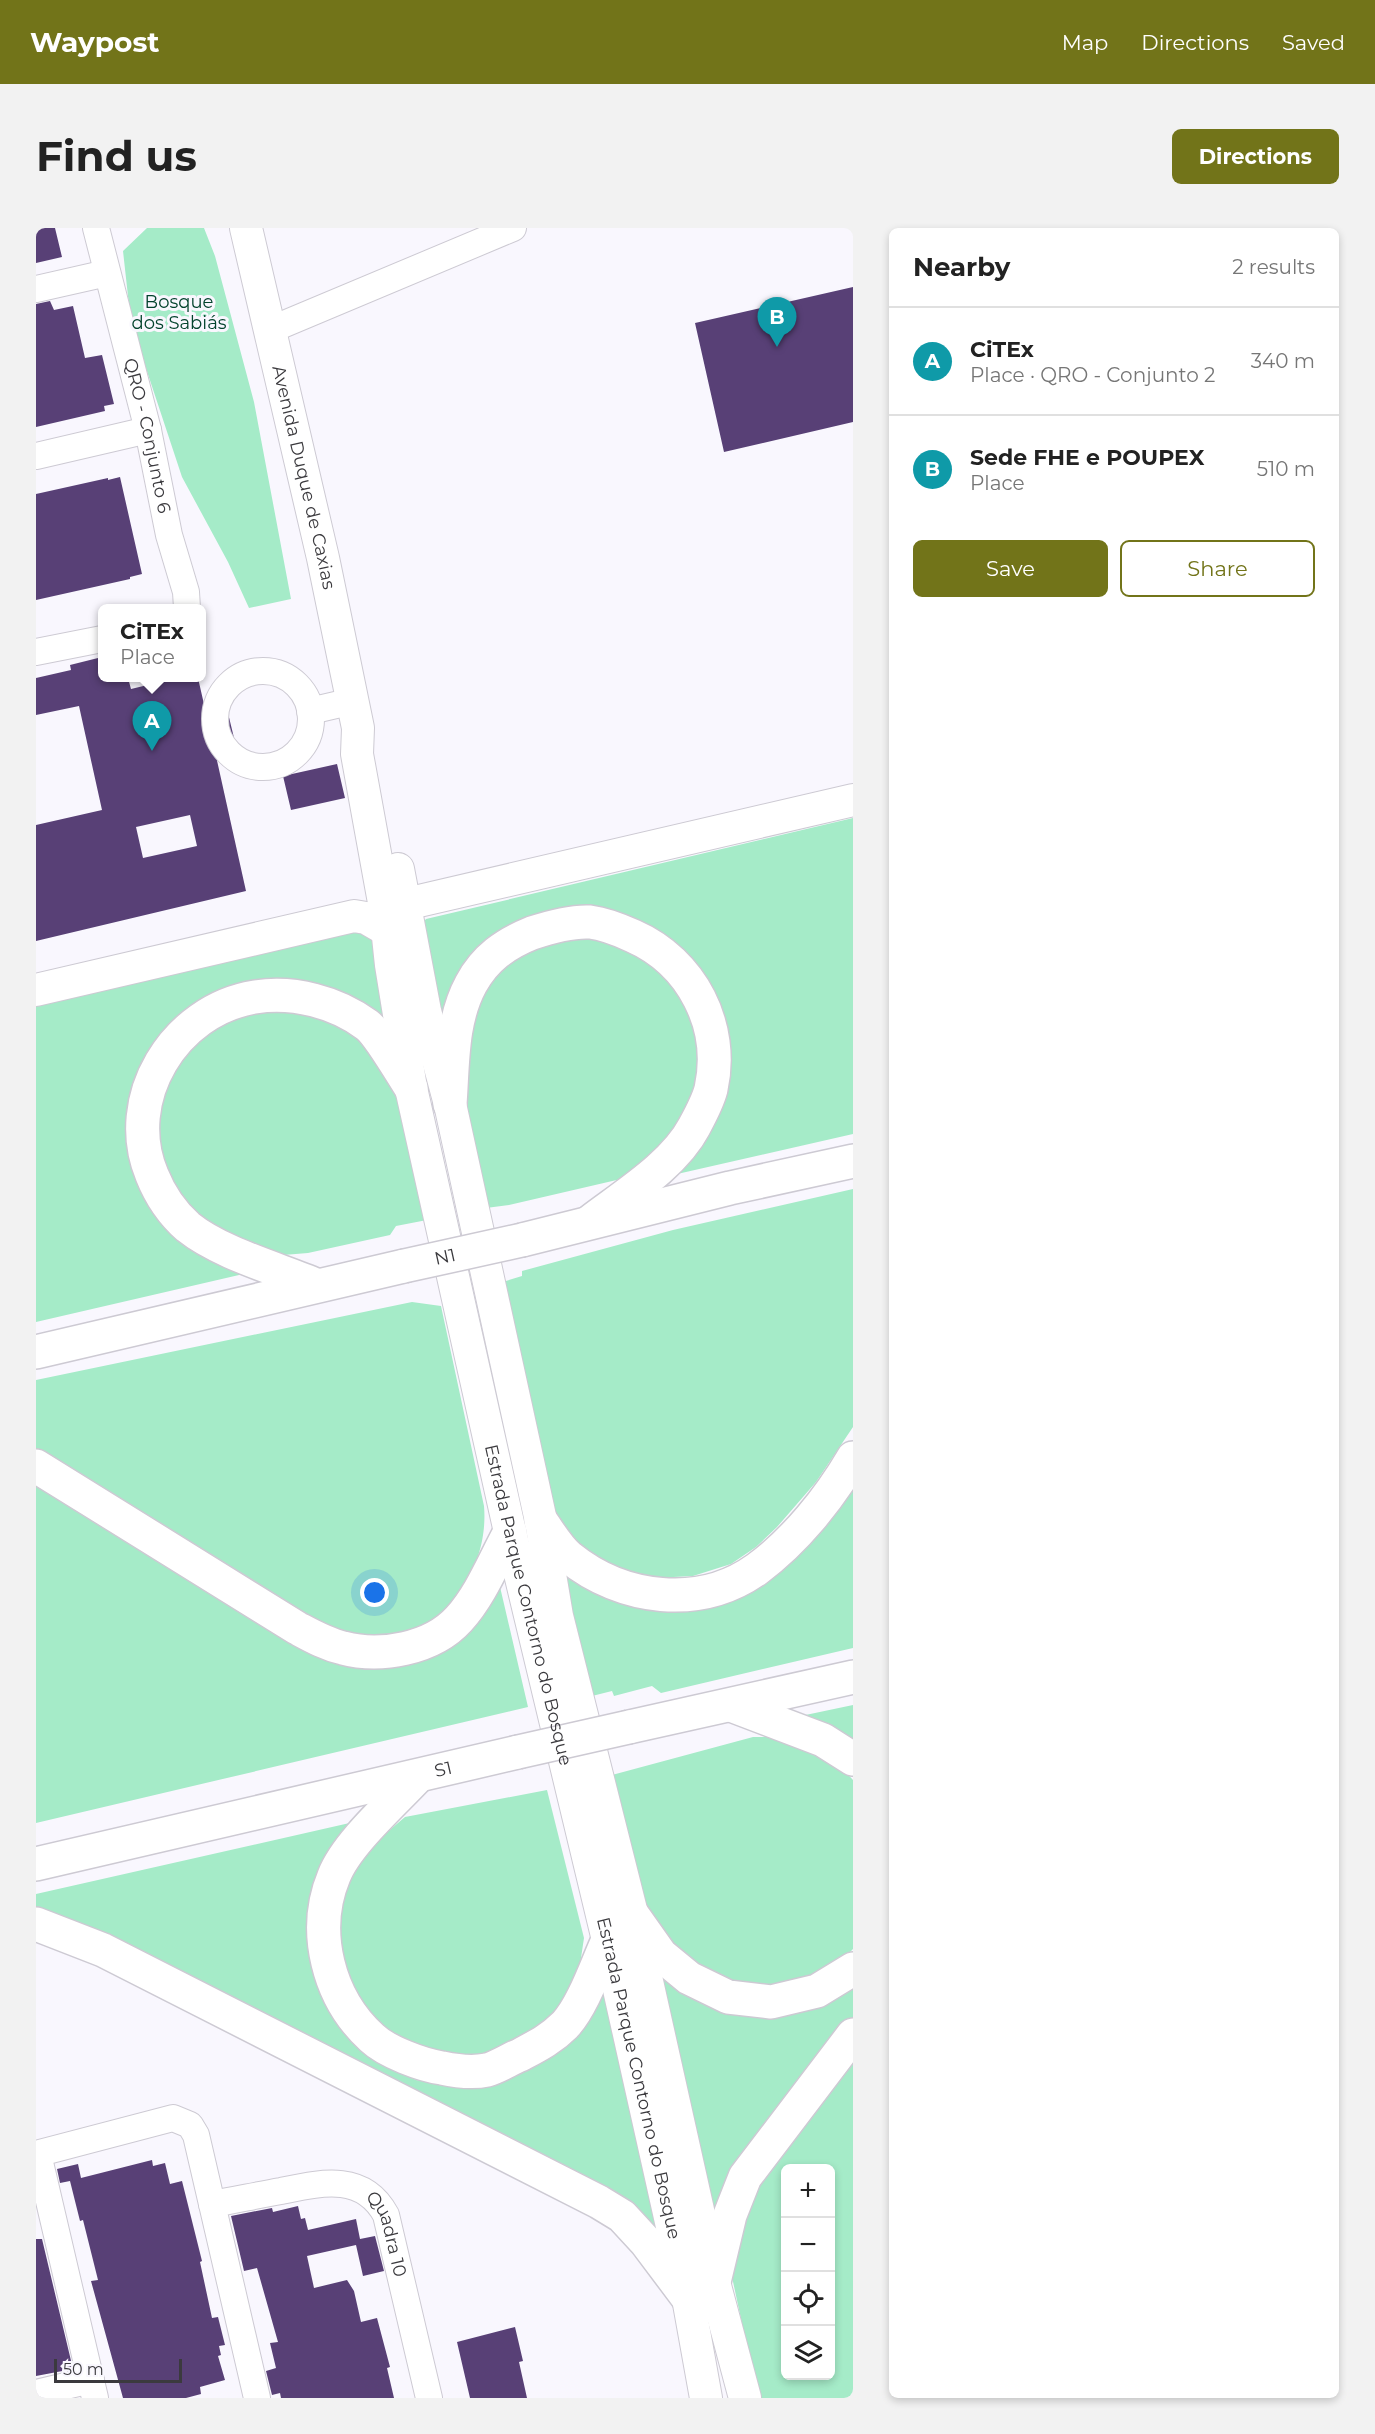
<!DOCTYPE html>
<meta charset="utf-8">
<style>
:root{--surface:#fff;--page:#f2f2f2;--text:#222;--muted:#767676;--line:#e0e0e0;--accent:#727419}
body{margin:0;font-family:Montserrat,sans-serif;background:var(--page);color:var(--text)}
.controls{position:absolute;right:18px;bottom:18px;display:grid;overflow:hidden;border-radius:9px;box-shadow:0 3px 9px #0003}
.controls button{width:54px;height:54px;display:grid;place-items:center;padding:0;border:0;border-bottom:2px solid var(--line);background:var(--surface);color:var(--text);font:30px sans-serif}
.scale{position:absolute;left:18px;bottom:15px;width:128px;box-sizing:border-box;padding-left:6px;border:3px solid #3b3a3e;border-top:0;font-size:16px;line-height:21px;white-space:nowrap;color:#3b3a3e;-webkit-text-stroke:4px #f9f7fe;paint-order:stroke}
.you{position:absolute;left:339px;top:1365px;width:21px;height:21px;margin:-15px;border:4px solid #fff;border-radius:50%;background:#1a73e8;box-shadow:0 0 0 9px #1a73e833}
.badge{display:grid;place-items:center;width:39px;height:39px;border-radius:50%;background:var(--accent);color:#fff;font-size:20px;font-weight:700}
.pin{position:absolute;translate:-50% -50px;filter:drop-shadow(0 2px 3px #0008)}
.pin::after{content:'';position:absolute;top:32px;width:21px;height:18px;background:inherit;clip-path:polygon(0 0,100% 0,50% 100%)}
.popup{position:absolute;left:62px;top:376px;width:108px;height:78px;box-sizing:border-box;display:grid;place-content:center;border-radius:9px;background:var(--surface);filter:drop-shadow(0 2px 4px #0005);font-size:20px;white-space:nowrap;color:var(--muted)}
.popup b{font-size:22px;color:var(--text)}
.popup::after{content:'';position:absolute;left:50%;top:100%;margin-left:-12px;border:12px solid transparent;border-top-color:var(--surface)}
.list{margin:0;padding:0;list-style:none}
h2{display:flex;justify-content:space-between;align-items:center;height:78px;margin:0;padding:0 24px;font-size:26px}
h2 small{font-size:20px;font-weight:400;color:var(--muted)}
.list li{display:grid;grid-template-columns:39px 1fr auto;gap:18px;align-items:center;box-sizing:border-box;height:108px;padding:0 24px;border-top:2px solid var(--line)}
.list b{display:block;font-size:22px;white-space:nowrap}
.list p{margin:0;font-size:20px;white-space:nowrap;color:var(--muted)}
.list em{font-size:20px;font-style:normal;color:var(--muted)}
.actions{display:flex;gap:12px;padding:18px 24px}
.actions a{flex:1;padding:14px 0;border:2px solid var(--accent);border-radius:9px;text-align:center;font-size:21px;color:var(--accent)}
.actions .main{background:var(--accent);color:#fff}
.icon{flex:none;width:33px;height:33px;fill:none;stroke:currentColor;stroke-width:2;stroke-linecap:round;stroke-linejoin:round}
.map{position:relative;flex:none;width:817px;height:2170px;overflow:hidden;border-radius:9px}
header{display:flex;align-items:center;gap:36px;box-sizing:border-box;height:84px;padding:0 30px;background:var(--accent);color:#fff}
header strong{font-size:28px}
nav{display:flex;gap:33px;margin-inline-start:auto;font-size:21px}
.intro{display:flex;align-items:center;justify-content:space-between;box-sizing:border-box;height:144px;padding:0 36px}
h1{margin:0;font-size:42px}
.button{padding:15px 27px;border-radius:9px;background:var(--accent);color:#fff;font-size:21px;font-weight:700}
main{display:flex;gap:36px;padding:0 36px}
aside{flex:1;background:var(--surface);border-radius:9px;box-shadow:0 3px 9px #0003}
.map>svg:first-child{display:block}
</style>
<header>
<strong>Waypost</strong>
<nav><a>Map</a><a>Directions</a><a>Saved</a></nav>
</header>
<div class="intro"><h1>Find us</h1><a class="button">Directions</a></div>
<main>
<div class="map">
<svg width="817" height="2170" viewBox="0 0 817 2170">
<rect width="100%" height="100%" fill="#f9f7fe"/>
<path fill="#a5ebc8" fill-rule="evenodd" d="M111,0h57l11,28 39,146 37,197 -42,9 -21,-46 -46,-85 -51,-154 -8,-72z
M817,590v316l-189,43 51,-66 -42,-161 -150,-23 -82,105 -20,-107 5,-6z
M321,700l13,4 28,120 -112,-67 -120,52 -29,129 115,106 -216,50v-320z
M561,710l37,12 40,32 19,30 11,42 -4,40 -23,49 -56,36 -112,26 -23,3 -20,-89v-105l25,-40 51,-31z
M219,780l55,1 65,35 25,50 27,126 -31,6 -6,9 -82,18 -37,3 -91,-45 -29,-71 9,-52 29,-46z
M817,961v238l-37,55 -39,45 -21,20 -25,17 -38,12 -39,2 -26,-3 -45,-23 -30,-38 -57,-230 26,-8v-5l151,-41z
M376,1074l29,4 43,200c5,58 -33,121 -94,131 -17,3 -39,-2 -56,-3l-298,-176v-78z
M817,1236v184l-192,45 -9,-7 -38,10 -2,-5 -28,7 -25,-140 26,20 133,12z
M0,1250l295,178h98l65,-95 34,146 -492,116z
M817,1477v43l-57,-31z
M717,1509h29l60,31 11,12v169l-12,12 -30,17 -41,10 -38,-5 -36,-17 -25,-21 -28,-39 -31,-131z
M511,1562l37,148 -6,40 -21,37 -19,17 -53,25 -59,-4 -45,-24 -37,-55 -7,-64 9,-29 19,-30 40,-34z
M318,1594l-44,84 -3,36 11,42 45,67 53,29 40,6 35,-1 62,-29 26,-24 24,-42 61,255 -628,-331v-20z
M613,1725l51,40 153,-17v43l-138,221z
M817,1822v348h-95l-26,-121 10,-69zM750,1940h44v208h-44z"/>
<path fill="#584076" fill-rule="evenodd" d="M0,0h19l7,29 -26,6z
M817,59v135l-129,30 -29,-129z
M14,73l4,9 19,-4 12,52 17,-3 12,49 -10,2 1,5 -69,16v-123z
M84,249l22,97 -12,3v2l-94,21v-106l72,-16v2z
M66,429v21h26l3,11 29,-7 -1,-4h39l8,35 21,-4 8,33 -21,5 32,144 -210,50v-116l66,-15 -23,-104 -43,9v-37l35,-8 -1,-5zM154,587l7,31 -54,12 -7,-31z
M301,536l8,34 -54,12 -8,-34z
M116,1932l1,6 12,-3 5,21 12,-3 20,80 -2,1 12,56 6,-1 7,28 -6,1 2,9 -3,1 7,24 -25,7 1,7 -15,4h-63l-32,-117 7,-1 -15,-60 -3,1 -10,-40 -10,2 -3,-14 21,-5 3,14z
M262,1978l3,13 4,-1 3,12 48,-11 4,20 15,-3 9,35 -21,5 -7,-31 -49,11 7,32 33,-8 7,11 7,31 16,-4 13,49 -3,1 7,30h-113l-1,-5 -8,2 -6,-24 10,-3 -6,-25 8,-1 -21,-74 -13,3 -13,-55 41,-8 1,4z
M0,2011h6l31,130 -37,7z
M479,2099l8,34 -4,1 8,36h-57l-13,-56z"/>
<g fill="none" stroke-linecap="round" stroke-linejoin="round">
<defs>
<g id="minor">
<path id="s1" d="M60,0l52,202 21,105 17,57 1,16"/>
<path d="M0,61l71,-16"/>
<path d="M234,102l243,-102"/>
<path d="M0,228l112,-26"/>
<path d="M0,424l66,-13"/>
<circle cx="227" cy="491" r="48"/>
<path d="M274,483l43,-10"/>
<path d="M0,1926l137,-36 17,7 6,10 61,263"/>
<path d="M2,1926l57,244"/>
<path id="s2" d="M176,1976c23,-4 46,-9 69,-13 39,-8 82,-19 105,24l43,183"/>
<path d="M0,2165l55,-13"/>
</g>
<g id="major">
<path id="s3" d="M210,0l77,330 35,170 -1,26 28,154 6,57 20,123 99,444 98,408 80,358 18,100"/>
<path d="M362,641l27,142 25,93 91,417 16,95 75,298 82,368 31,116"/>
<path d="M370,676l447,-104"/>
<path d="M0,762l318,-74 12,2 19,11"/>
</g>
<g id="highway">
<path d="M414,876c3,-40 1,-83 21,-120 14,-26 34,-40 61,-51 18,-6 39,-12 58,-11 15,2 30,8 43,14 59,26 92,90 78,153 -3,12 -11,27 -17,38 -20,38 -69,68 -103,94"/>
<path d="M486,1012l208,-52 123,-27"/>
<path d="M280,1057c-38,-16 -96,-32 -128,-58 -16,-14 -28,-32 -36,-52 -32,-76 22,-165 103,-178 39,-6 81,5 112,28 11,8 35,49 44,63"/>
<path d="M0,1124l368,-86"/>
<path d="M0,1238l261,162c15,8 29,16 46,20 37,10 89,1 116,-29 22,-24 35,-58 51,-87"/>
<path d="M505,1293c8,11 17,27 28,36 53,43 131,53 188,12 38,-28 72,-70 96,-111"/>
<path d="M695,1477l92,35 30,19"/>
<path d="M593,1499l224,-50"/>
<path d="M382,1548c-25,27 -71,67 -84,100 -23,55 -6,122 38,162 15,14 50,27 70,30 14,3 31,5 45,2 11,-3 23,-11 33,-15 17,-9 31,-16 45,-30 18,-19 32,-61 43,-85"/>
<path id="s4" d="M0,1636l482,-112"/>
<path d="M596,1686l29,41 28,23 39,19 43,5 46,-11 36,-22"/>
<path d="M0,1696l67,26 496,252 23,14 24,26 42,56"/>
<path d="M678,2054l16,-67 15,-38 108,-142"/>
</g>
</defs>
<use href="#minor" stroke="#cdcad3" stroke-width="28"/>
<use href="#major" stroke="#cdcad3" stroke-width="34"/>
<use href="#highway" stroke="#cdcad3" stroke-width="36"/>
<use href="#minor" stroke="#fff" stroke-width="26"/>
<use href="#major" stroke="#fff" stroke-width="32"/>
<use href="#highway" stroke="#fff" stroke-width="33"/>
<defs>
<g id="highway-bridge">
<path id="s5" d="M368,1038l118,-26"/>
<path d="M482,1524l111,-25"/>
</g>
</defs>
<use href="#highway-bridge" stroke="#cdcad3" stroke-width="36" stroke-linecap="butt"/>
<use href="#highway-bridge" stroke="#fff" stroke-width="33"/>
</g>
<g text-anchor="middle" stroke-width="6" stroke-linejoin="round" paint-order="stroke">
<g font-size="18" fill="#03432d" stroke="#f9f7fe">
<text x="143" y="80">Bosque<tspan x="143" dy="21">dos Sabiás</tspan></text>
</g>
<g font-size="18" fill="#3b3a3e" stroke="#f9f7fe">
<text dy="6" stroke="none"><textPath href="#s1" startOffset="214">QRO - Conjunto 6</textPath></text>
<text dy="6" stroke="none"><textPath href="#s3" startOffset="256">Avenida Duque de Caxias</textPath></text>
<text dy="6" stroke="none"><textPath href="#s5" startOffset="42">N1</textPath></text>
<text dy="6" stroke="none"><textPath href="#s3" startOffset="1407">Estrada Parque Contorno do Bosque</textPath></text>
<text dy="6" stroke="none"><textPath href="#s4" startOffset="418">S1</textPath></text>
<text dy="6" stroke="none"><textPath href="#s3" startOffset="1893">Estrada Parque Contorno do Bosque</textPath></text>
<text dy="6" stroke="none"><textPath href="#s2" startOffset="206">Quadra 10</textPath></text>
</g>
</g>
</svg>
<div class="controls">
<button>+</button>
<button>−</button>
<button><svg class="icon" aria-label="locate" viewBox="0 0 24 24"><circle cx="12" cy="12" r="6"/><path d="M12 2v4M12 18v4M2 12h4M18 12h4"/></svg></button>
<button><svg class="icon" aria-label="layers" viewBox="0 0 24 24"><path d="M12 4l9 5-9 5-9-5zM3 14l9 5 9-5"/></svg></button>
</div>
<div class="scale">50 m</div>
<div class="you"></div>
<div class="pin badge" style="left:116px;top:523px;background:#0f9aa8">A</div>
<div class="popup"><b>CiTEx</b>Place</div>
<div class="pin badge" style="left:741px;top:119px;background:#0f9aa8">B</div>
</div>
<aside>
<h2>Nearby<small>2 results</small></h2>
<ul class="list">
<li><span class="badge" style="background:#0f9aa8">A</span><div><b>CiTEx</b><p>Place · QRO - Conjunto 2</p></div><em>340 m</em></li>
<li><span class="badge" style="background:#0f9aa8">B</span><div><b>Sede FHE e POUPEX</b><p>Place</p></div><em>510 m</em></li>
</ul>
<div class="actions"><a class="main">Save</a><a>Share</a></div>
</aside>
</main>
